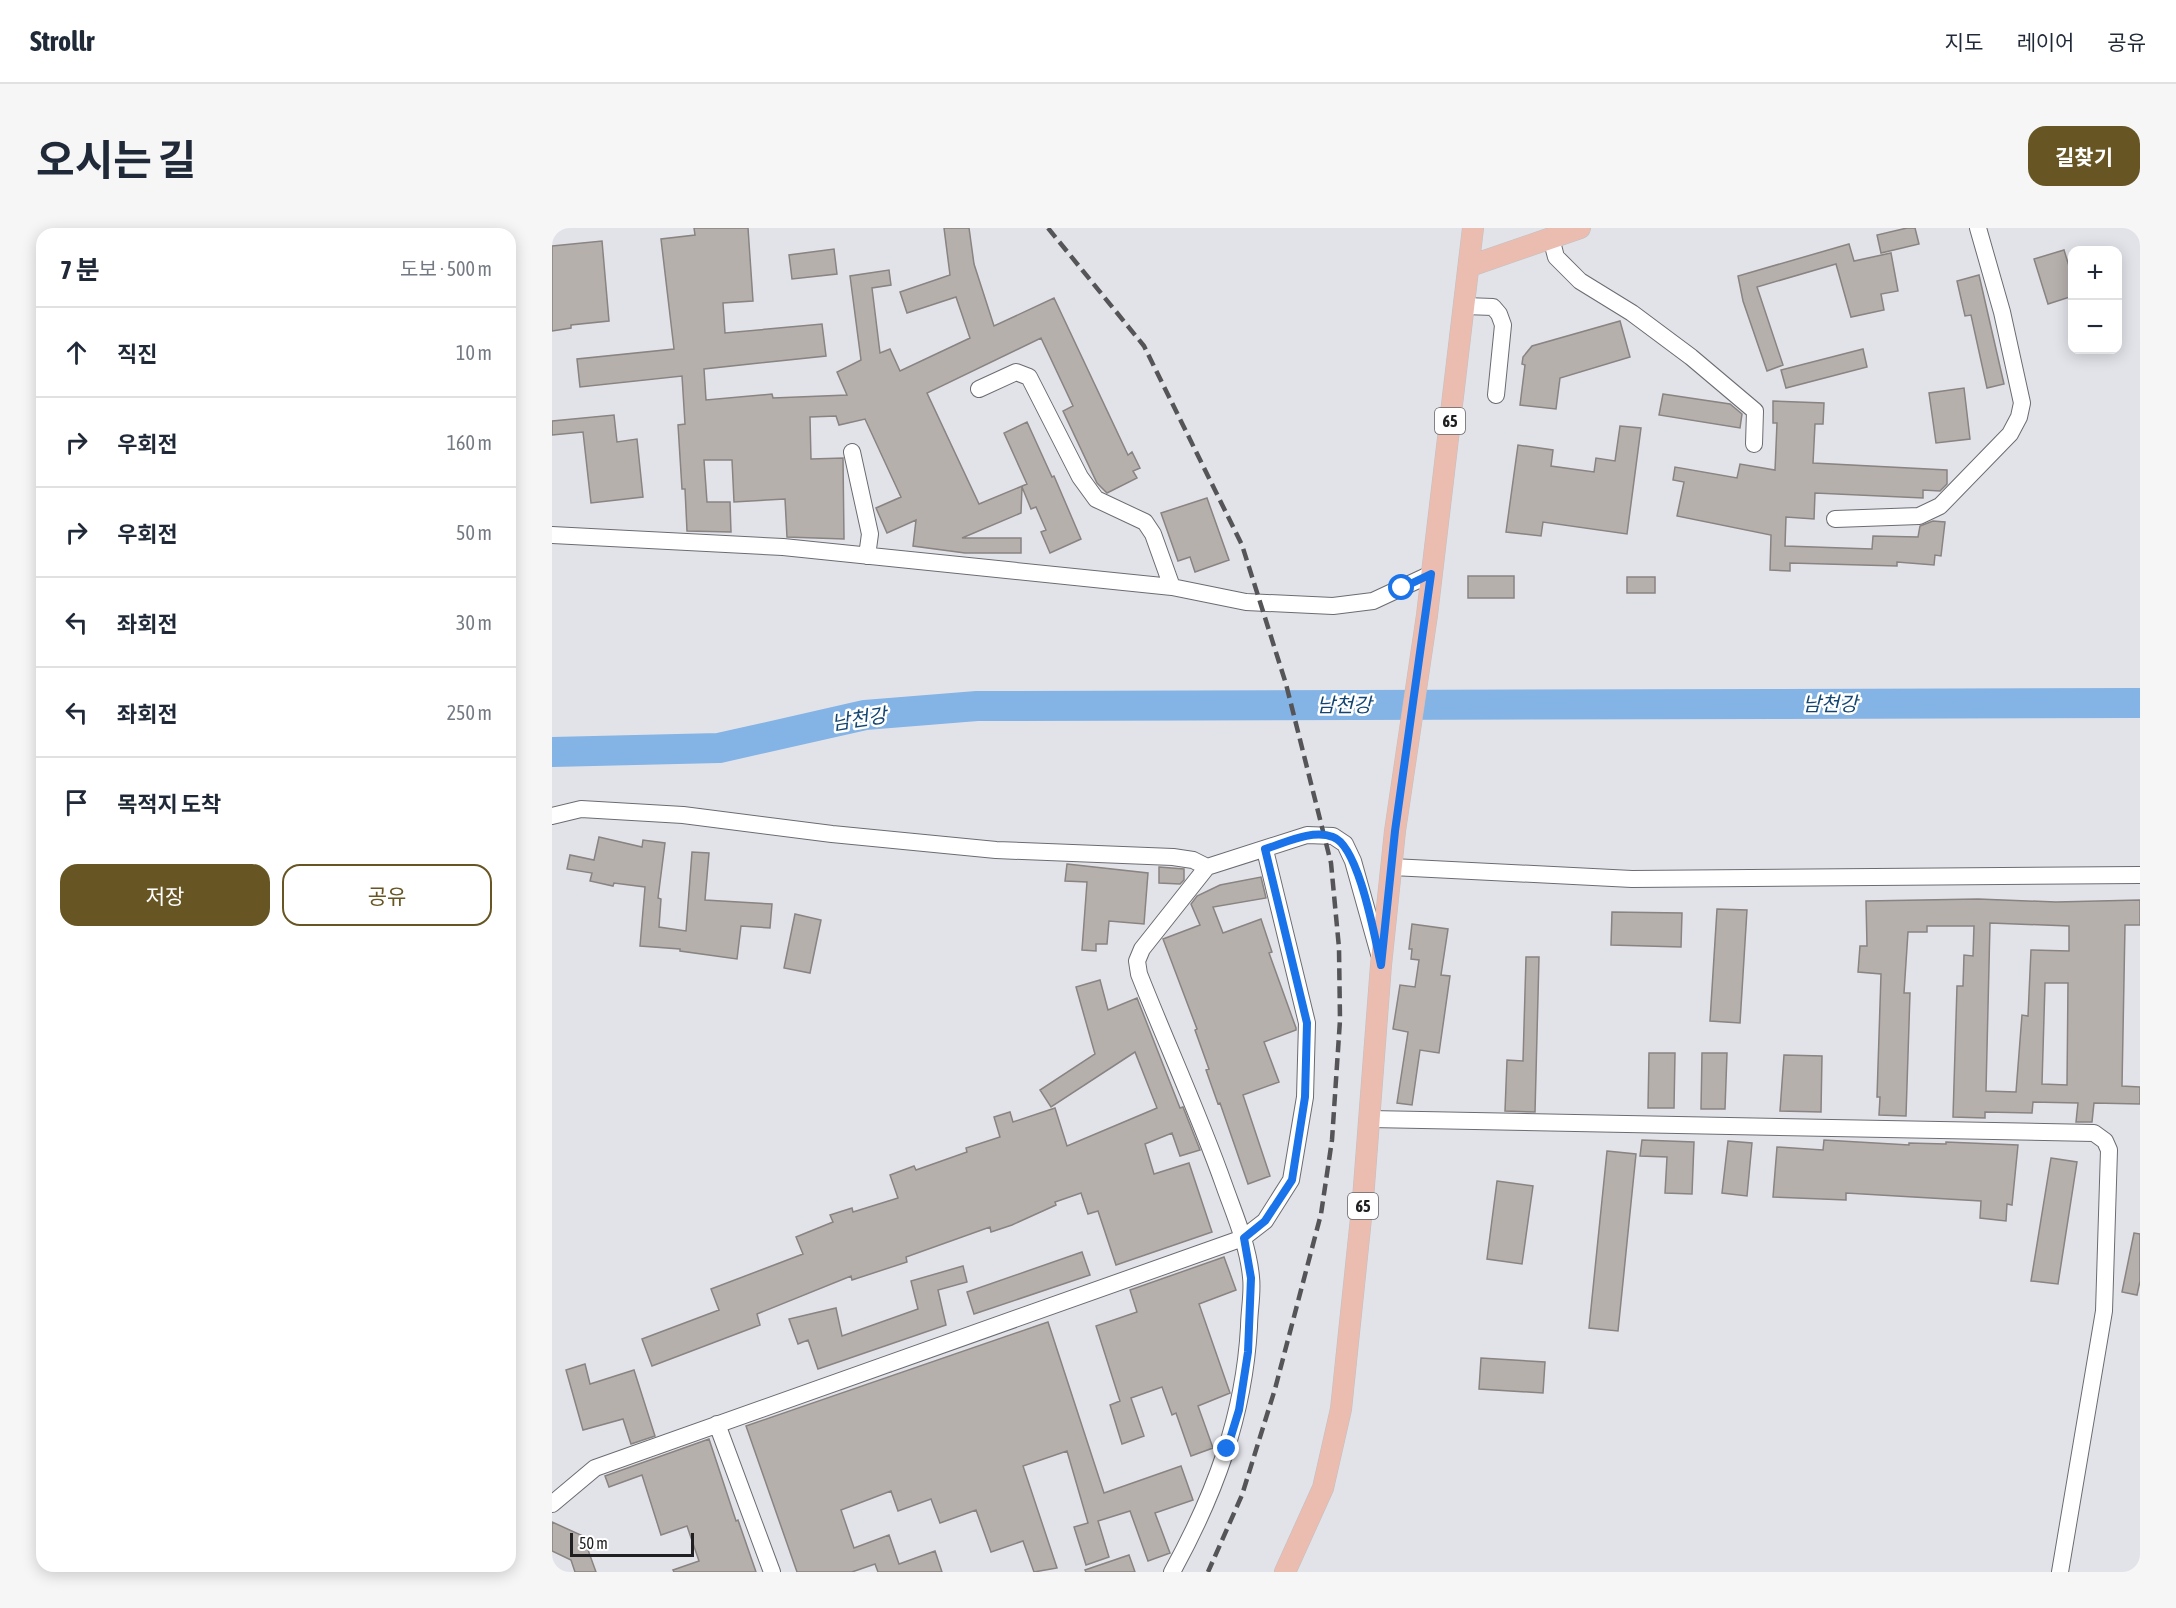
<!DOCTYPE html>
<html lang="ko">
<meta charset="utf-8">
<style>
:root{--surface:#fff;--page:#f6f6f7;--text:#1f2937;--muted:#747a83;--line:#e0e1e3;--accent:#675624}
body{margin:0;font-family:"Asap Condensed","Noto Sans KR",sans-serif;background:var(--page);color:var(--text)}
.controls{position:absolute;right:18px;top:18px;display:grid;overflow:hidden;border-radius:12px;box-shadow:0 3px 15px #0003}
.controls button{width:54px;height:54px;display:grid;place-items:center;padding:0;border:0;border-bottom:2px solid var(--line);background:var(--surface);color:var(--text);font:30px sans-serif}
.scale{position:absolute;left:18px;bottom:15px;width:124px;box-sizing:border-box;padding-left:6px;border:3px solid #202022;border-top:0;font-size:16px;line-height:21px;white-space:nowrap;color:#202022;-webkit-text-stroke:4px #fff;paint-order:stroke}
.stop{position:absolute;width:18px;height:18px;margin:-14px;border:4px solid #1a73e8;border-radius:50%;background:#fff}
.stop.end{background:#1a73e8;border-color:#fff;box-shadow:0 2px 6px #0008}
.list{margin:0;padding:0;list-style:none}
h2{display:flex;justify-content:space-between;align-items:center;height:78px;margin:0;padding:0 24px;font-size:26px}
h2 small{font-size:20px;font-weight:400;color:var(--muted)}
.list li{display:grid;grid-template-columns:39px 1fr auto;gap:18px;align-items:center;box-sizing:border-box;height:90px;padding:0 24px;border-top:2px solid var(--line)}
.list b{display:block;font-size:22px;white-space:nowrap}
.list em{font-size:20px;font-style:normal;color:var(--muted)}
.actions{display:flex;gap:12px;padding:18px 24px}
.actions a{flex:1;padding:14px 0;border:2px solid var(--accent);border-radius:18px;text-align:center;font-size:21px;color:var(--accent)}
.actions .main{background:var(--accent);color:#fff}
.icon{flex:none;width:33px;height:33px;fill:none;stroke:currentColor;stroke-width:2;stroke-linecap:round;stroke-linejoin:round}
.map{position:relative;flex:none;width:1588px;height:1344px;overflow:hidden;border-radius:18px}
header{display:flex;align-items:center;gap:36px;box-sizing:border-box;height:84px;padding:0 30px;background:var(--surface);border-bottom:2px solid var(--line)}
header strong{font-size:28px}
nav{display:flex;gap:33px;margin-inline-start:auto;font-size:21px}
.intro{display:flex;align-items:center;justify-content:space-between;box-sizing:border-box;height:144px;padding:0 36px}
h1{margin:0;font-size:42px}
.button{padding:15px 27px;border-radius:18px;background:var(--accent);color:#fff;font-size:21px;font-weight:700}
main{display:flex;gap:36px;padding:0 36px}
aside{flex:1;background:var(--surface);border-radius:18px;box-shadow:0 3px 15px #0003}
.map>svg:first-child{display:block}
</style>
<header>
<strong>Strollr</strong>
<nav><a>지도</a><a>레이어</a><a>공유</a></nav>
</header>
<div class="intro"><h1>오시는 길</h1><a class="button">길찾기</a></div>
<main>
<aside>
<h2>7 분<small>도보 · 500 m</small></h2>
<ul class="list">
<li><svg class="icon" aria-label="ahead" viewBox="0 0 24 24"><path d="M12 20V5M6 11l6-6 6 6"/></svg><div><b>직진</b></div><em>10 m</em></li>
<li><svg class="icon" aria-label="right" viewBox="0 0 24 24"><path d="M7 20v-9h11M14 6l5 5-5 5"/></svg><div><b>우회전</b></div><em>160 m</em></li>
<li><svg class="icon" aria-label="right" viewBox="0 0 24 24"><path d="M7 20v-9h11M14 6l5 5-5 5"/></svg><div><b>우회전</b></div><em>50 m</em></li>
<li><svg class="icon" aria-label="left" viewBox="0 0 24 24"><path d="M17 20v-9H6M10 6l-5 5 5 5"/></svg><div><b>좌회전</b></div><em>30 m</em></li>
<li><svg class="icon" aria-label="left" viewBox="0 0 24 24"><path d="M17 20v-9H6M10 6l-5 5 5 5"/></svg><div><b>좌회전</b></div><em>250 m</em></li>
<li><svg class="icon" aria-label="arrive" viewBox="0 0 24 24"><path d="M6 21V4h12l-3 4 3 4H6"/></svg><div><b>목적지 도착</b></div></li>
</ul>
<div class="actions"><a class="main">저장</a><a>공유</a></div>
</aside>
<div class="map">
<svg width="1588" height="1344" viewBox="0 0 1588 1344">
<rect width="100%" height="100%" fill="#e2e3e9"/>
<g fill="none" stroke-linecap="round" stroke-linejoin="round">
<path stroke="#84b3e5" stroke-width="30" d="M0,524l167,-4 146,-33 112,-9 1163,-3"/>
</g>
<path fill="#b6b0ad" stroke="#898381" stroke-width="1.5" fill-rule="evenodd" d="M142,0h54l5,73 -30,2 2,30 97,-9 4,32 -122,13 2,31 66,-6 1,4 74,-3 -10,-23 24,-12 -11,-84 39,-6 2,15 -19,3 8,65 10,-4 10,22 70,-33 -14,-41 -49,16 -7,-21 50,-17 -6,-47h25l5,36 20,62 60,-28 74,157 4,-3 8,16 -7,3 4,7 -30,15 -10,-10 -34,-72 10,-5 -32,-68 -114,55 52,111 48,-20 -23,-51 23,-11 25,55 2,-1 27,63 -31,14 -9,-21 5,-2 -10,-23 -5,2 -9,-22 -1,26 -59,25h59v15h-56l-52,-7 3,-26 -29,13 -11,-25 25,-11 -36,-78 -26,6 -3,-9 -26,1 1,42 32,-1 1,81 -57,-2 -2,-38 -51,3 -2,-42h-28l3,42h23l1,30 -44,-1 -2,-42h-3l-4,-64 7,-1 -3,-48 -102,11 -3,-28 97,-10 -13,-110 34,-4z
M1355,0h8l4,16 -38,9 -4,-18z
M50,13l7,80 -38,4v3l-19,3v-85z
M1297,16l5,17 37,-8 7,38 -17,3 3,16 -33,7 -15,-53 -79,23 26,78 -16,6 -24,-70 -5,-25z
M282,21l3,25 -45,5 -3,-24z
M1512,22l9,29v17l-25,8 -14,-45z
M1427,47l25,109 -17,4 -16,-73 -6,1 -8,-35z
M1068,93l10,36 -70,21 -4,31 -36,-4 5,-40 -3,-1 1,-7 9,-11z
M1311,121l4,18 -81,21 -5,-18z
M1412,160l6,51 -34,4 -7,-50z
M1111,166l67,10 12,10 -2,14 -81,-13z
M1221,173l51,2 -1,21h-8l-2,39 134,7v14l-7,7 -17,-1v8l-108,-5 -1,26 -28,-2 -1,29 87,3 1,-13 45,1 2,-11 13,-5 12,1 -4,34 -6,-1 -1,10 -37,-3v4l-107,-3v8l-20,-1 1,-35 -94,-19 7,-34 -11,-2 2,-13 62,11 3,-14 35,6 2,-47h-4z
M62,187l3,27 20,-3 6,58 -52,6 -8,-71 -31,3v-14z
M1068,198l21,2 -14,106 -84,-12 -2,14 -35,-4 12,-87 35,5 -2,16 43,6 2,-14 19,3z
M655,270l22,62 -34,12 -5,-15 -12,4 -17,-48z
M916,348h46v22h-46z
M1075,349h28v16h-28z
M47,609l43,10 1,-7 22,3 -7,55 3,1 -2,28 27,4 6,-79 17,1 -4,47 67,4 -2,24 -29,-2 -4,33 -57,-8v-2l-40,-3 5,-59 -31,-4 -1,3 -23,-5 2,-8 -25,-4 3,-14 24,5z
M515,636l81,9 -4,51 -35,-3 -2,23h-11v7l-14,-1 5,-68 -22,-1z
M607,639l25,2v11l-4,4 -21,-1z
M709,649l5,21 -53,9 10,26 38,-14 11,33 -3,1 27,75v2l-32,12 15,40 -36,13 27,81 -22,8 -28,-81 -2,1 -12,-34 3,-1 -14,-39 2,-1 -34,-90 37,-14 -9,-21 6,-8 23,-11z
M1426,671l78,3 84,-2v25h-15l-3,161 18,1v17l-46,-1 -2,19h-16l2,-19 -45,-1 -1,11 -47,-1v6l-32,-1 4,-131h6l1,-31 9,1 1,-30h-47v6h-19l-4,61h6l-4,123 -27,-1 1,-18h-3l4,-123 -23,-2 2,-26h7l-1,-45zM1438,695l79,3v25l-38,-1 -3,66 -6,-1 -6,77 -30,-1zM1493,755h23l-1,102 -25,-1z
M1165,681l30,1 -7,113 -30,-2z
M1060,684l70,1 -1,34 -70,-2z
M243,686l26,6 -11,53 -26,-5z
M860,696l36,5 -7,46 9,1 -11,77 -19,-3 -8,55 -15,-2 11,-71 -15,-3 7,-44 15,2 4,-27 -8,-1 1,-10h-3z
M974,729h13l-4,155 -30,-1 2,-51 16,1z
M548,752l8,30 29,-12 43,110 3,-1 17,43 -20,6 -8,-23 -27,11 9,30 35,-11 23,69 -96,33 -18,-54 -10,3 -7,-21 -26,9 1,3 -44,20 -21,7 -1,-5 -84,30 1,5 -55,18 -1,-4 -94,38 3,11 -108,41 -10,-27 77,-29 -8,-21 92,-35 -7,-17 37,-15 -3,-7 22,-7 1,4 45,-14 -8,-23 24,-9 2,4 51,-18 -1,-4 34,-11 -6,-20 16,-5 3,10 42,-14 12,38 90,-38 -22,-56 -84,55 -11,-17 55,-36 -19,-67z
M1097,825h26l-1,55h-26z
M1150,825h25l-2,56h-24z
M1232,827l38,1 -1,56 -41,-1z
M1090,912l52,2 -2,52 -27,-1 2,-36 -27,-1z
M1272,912l85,5v-2l37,1v-2l72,3 -6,60 -5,-1 -1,17 -26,-3 1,-17 -135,-8v7l-73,-3 4,-50 46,3z
M1176,913l24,2 -5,53 -25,-3z
M1055,923l29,3 -18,177 -29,-3z
M1499,930l26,4 -19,122 -27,-3z
M945,953l36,5 -11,78 -35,-5z
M1582,1005l6,1v47l-3,14 -15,-3z
M530,1024l8,23 -116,39 -7,-22z
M672,1029l12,33 -37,14 31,89 -32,13 15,42 -22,8 -15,-43 -4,2 -10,-28 -31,11 13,38 -22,8 -12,-39 10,-4 -24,-75 41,-14 -7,-22z
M411,1038l4,16 -29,8 8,35 -128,44 -10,-29 -10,4 -9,-25 47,-11 6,28 76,-27 -7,-28z
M496,1094l56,171 77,-27 12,34 -38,13 15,40 -22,8 -18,-50 -32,10 11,36 -23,8 -12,-38 14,-4 -21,-72 -44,15 34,102 -23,4 -11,-31 -32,11 -15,-42 -36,13 -9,-24 -33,12 -7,-20 -50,19 13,38 35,-13 10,29 36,-13 7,21h-64l-3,-8 -23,8h-55l-51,-146z
M929,1130l64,4 -2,31 -64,-4z
M33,1136l5,20 44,-14 21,66 -24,8 -8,-25 -40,11 -17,-60z
M157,1211l27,82 2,-1 18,52h-82l-1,-2 26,-9 -12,-35 -26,9 -19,-60 -33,12 -4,-11z
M0,1294l31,14 13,36h-21l-4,-12 -19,-9z
M577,1327l6,17h-49l-1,-2z"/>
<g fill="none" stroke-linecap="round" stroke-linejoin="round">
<defs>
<path id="minor" d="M999,10l5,19 24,24 52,32 59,44 64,54 -1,33
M913,78l28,1 6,7 4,11 -7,70
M427,161l37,-17 13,5 51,100 16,22 49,23 8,12 19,53
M300,224l18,82 -3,22
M1283,291l84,-3 21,-10 70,-72 9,-17 3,-14 -20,-91 -24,-84
M0,307l231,12 389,40 74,15 87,4 40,-5 58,-27
M0,588l29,-7 102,6 149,19 164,16 177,7 20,3 14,7
M840,639l240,12 508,-4
M818,891l724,14 11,8 4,9 -5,161 -44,261
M165,1196l55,148
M0,1276l43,-36 648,-230 22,-17 26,-41 14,-83 2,-74 -42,-173
M620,1344c43,-78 72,-156 77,-245 0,-16 4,-34 2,-50 -3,-32 -16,-61 -27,-92 -25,-71 -57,-140 -85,-211l-2,-13 5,-12 65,-82 100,-32 26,1 12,8 8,17 26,93"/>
<path id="major" d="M918,38l110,-38
M733,1344l38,-84 18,-79 22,-210 18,-234 14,-134 32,-216 46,-387"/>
</defs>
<use href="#minor" stroke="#6b6c71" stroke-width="18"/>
<use href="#major" stroke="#c1c1c1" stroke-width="22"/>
<use href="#minor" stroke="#fff" stroke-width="16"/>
<use href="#major" stroke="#ebbcb0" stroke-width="21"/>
<path stroke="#555558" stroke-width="4.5" stroke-dasharray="12 6" stroke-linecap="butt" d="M496,0l96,118 98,199 44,139 45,179 8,85 1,72 -8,120 -11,74 -46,175 -33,106 -34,77"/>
</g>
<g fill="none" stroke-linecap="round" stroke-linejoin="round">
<path stroke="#1a73e8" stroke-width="8" d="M675,1221l12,-39 9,-58 3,-74 -7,-40 21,-17 27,-41 13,-83 2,-74 -42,-174c20,-6 47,-20 68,-12 26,9 42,102 48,128l14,-134 36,-257 -29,14"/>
</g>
<g text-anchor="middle" stroke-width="5" stroke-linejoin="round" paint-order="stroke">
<g fill="#fff" stroke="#636364" stroke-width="1.5">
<rect x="883" y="180" width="30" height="26" rx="4.5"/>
<rect x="796" y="965" width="30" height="26" rx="4.5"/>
</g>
<g font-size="16" font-weight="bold" fill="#202022">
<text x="898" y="199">65</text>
<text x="811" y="984">65</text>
</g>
<g font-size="20" font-style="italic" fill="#134573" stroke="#fff">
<text x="1278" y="483">남천강</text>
<text x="792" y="484">남천강</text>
<text transform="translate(307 491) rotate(-9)" y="7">남천강</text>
</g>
</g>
</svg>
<div class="controls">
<button>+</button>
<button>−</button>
</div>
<div class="scale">50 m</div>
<div class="stop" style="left:850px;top:360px"></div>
<div class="stop end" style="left:675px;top:1221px"></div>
</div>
</main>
